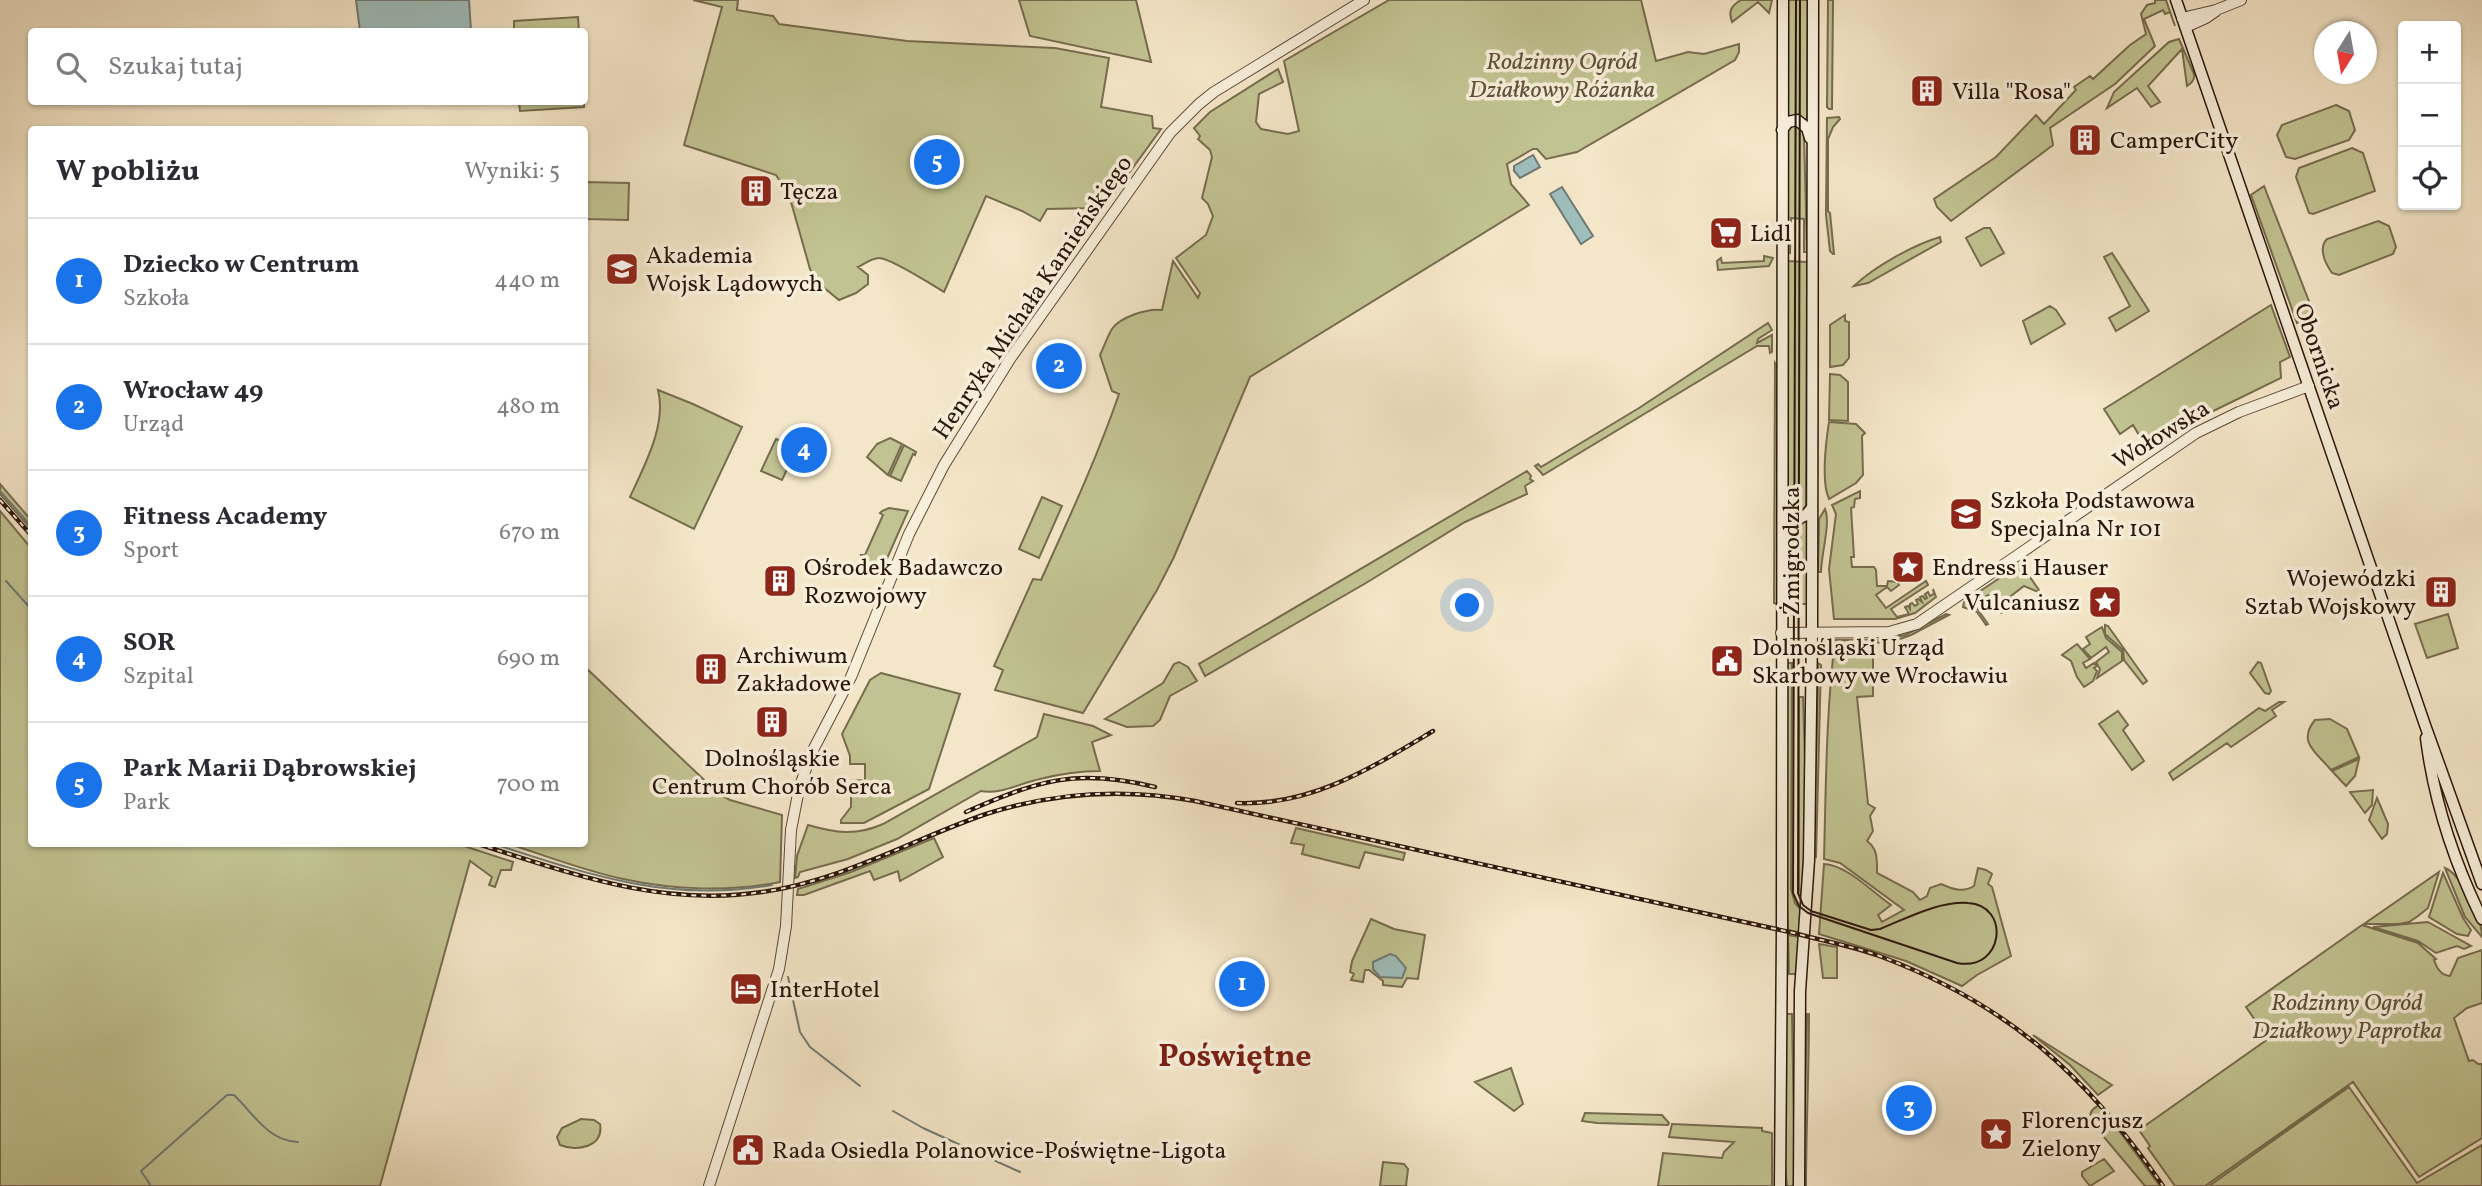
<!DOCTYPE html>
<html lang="pl">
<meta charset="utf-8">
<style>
:root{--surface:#fff;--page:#f2f2f3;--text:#2b2b33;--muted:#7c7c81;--line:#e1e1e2;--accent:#1a73e8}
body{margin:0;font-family:Vollkorn,serif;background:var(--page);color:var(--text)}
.controls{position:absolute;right:21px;top:21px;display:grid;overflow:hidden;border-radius:7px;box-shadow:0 2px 5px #0004}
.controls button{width:63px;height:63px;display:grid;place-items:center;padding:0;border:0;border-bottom:2px solid var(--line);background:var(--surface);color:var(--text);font:35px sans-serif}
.compass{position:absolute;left:2314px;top:21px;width:63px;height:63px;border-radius:50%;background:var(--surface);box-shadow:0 2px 5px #0004;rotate:191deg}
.you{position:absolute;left:1468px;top:606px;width:24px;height:24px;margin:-18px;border:5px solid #fff;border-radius:50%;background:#1a73e8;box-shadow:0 0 0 10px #1a73e833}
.badge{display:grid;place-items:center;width:46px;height:46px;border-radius:50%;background:var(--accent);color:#fff;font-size:23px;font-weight:700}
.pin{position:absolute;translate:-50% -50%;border:4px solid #fff;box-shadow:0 2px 7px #0006}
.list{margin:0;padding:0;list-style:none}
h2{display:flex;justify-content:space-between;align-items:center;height:91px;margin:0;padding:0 28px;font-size:30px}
h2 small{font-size:23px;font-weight:400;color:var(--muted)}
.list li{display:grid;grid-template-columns:46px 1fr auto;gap:21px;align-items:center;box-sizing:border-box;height:126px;padding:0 28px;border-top:2px solid var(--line)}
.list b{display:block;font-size:26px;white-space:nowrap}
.list p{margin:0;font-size:23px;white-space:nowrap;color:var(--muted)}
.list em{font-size:23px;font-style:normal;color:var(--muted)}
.icon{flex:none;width:38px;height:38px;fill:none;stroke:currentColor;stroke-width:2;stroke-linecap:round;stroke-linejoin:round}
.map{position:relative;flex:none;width:2482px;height:1186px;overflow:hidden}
.search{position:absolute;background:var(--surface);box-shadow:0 2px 5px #0004;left:28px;top:28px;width:560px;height:77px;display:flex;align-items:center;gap:18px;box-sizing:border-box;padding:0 24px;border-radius:7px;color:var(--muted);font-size:26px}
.panel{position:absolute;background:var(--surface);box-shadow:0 2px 5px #0004;left:28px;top:126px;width:560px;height:721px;border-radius:7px}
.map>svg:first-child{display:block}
</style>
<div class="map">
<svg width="2482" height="1186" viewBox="0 0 2482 1186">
<rect width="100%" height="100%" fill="#f4e6c8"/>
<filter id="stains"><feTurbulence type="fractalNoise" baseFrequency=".00286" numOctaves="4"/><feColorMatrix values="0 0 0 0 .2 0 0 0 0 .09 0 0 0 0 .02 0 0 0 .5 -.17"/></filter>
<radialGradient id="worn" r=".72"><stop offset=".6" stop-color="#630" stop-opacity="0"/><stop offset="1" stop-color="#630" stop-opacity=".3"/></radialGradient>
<path fill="#c2c392" stroke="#766c4e" stroke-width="2" d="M693,0h45l-1,10 36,6 6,8 128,17 148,7 54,10 -8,49 51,9 1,12 8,1 -59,81 -8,-2 -47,1 -7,12 -18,-10 -36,-15 -42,96c-12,-7 -53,-34 -65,-34 -7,0 -15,6 -21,9l10,8v9l-12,9 -17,7 -22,-18 -7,-13 -21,-74 -13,-20 -92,-30 38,-138z
M1019,0h117l15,62 -121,-26z
M1389,0h252l15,61 32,-9 16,2 35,-10v8l-4,8 -158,92 -31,7 -9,-10h-4l-26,15 4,20 18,21 -279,172 -76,180 -17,33 -74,123 -88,-23 8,-20 -9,-4 39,-87 8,1c28,-62 56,-122 78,-186l-7,-3 -12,-36c4,-8 7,-18 12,-26 8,-12 36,-21 50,-19l11,-49 25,37 2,-5 -24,-35 30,-23 7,-19 -5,-12 -6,-6 10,-41 -2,-7 -12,-11 2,-3 -6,-8 16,-16 68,-43 5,13 -24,12 -3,28 5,7 27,5 11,-3 -15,-70z
M1741,0h31l-3,13 -11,-11 -26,20c-4,-11 -1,-16 9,-22z
M1788,0h20l-1,121 -11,-6 -8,2z
M1828,0h5l-1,109h-3l-2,-2z
M2155,0h11l9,26 -5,-14 -5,2 -2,-4 -19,9 11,27 -40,38 -65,44 3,17 -102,76 -14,-14 -3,-8 62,-42 40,-42 8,9 32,-34 -2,-3 16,-11 3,3 37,-34 16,-11 -5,-20 6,-9 8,-2z
M578,17l1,14h-65v-10z
M2179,39l15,35c1,6 -2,9 -7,12l-5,-37 -34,37 12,16 -9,5 -14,-19 -30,20 7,-16 55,-50z
M519,102h65v5l-64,4z
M2336,105l13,6 6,19 -6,10 -54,19 -9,-2 -9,-22 5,-10z
M1839,117l1,2 -7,8 -5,12v72l2,2 4,41h-1l-3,-3 -4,-36 1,-97z
M1795,124l9,9 3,119h-3v-33l-13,-1 -1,35 -4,-1 1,-117 1,-7z
M2352,148l11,5 12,38 -62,23 -4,-1 -13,-36 3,-9z
M585,182l44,1 -1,37 -43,-1z
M2264,186l50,128 -17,9 -46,-128z
M2378,221l11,5 7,21 -3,7 -54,21 -7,-2c-7,-10 -14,-25 -5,-34z
M1984,228h6l14,25 -23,13 -15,-28z
M1940,237l1,5 -73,41 -14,3c20,-19 59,-41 86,-49z
M2112,253l37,58 -33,20 -7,-13 21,-12 -26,-49z
M1764,256l9,2 -4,8 -51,4 -1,-9 4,-3 1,5 42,-2z
M1786,261l21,1 -1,244 -8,8 -11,-6z
M2271,305l19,52 -10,5 1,16 -80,39 -53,33 -15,-25 -13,9 -16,-25z
M2050,306l6,4 9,14 -34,20 -8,-23z
M1845,315v6l4,1v36l-6,7 -13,2v-42z
M1768,323l4,7 -14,9 -1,4 15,-8v17l-2,1 -1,-7h-12l-214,129 -8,-9 3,-2 3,3 98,-59z
M1775,363l3,5 -1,236 -3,-1z
M1830,374l10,1 8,7v39l-19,-1z
M658,390l35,14 49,23 -48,102 -64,-32c14,-31 37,-72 28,-107z
M1829,422l27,2 9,9 -3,3 1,39 -7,8 -27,16c-8,-17 -3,-58 0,-77z
M890,438l12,6 -14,31 -21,-18 10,-13z
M776,439l21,9 -15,32 -21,-9z
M904,445l12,7 -1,3 -2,-1 -12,27 -11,-5z
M1527,471l4,5 -1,3 3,2 -8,5 2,8 -62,28 -99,61 -161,93 -6,-12z
M0,484l31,36v9l-31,-35z
M1860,491v7l-5,1 -1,8 -3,1 3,49h-3l1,10h22l2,3 1,16h10l1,-5 10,1 1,3 -8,6 -4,-4 -11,8 10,13 40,-27 2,4 -37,24 6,8 12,-3 -4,-7 3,-1 2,3v-5l2,-1 3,3 3,-2 -2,-4 2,-1 4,3 -2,-5 3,-1 2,3 2,-1 -2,-4 3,-2 2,4 4,-2 -1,-5 3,8 -21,16 -20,6h-61l-5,-50 7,-55 -4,-9z
M1042,497l20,9 -23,52 -20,-9z
M889,508l19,3 -26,59 -18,-9 -3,-6h4l18,-40 -3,-2 2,-2z
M1825,509c6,14 -4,46 -4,63h-3l1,-53z
M0,511l31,37 1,296h426l55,18 -2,8h-10l-6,17 -6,-2 3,-8 -22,-16 -90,325h-380z
M1807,519v85h-8l1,-83z
M2019,565l4,2 16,23 -1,2 -14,-6 -17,13v9l-6,-3 -1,3 6,2 -5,3 -13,-18 -14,9 14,20 -2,1 -9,-13 -14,-5 1,-5z
M1946,614l3,1 -38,20 -17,6 -21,2v53l-16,1 11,107 7,4 -5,8 3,15 -6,10c11,8 10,19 10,32l36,19 7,8 7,-4 3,-8 11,-4c11,5 22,9 33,2l4,-18 8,2 6,4 -4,10 4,3 19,69 -34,19 -15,11 -56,-25 -87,-27 5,-70c23,1 48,28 67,41l-13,10 4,7 22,-12 -64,-47 -16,-4c2,-73 2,-146 11,-219h42l28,-5z
M2448,614l10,34 -31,10 -12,-34z
M2105,625l3,1 39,55 -4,3 -19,-24 -1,-10 -18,-16z
M2102,627l4,11 16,14v9l-25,17 3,-9 -4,-7 13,-10 -3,-5 -15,11 -8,-9 7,-5 -4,-7z
M2077,644l13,15 -7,4 3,5 8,-5 3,3 -3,2 3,3 -4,10 -9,6 -7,-10 -6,-16 -9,-6z
M1179,662l9,5 9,14 -27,15 -10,24 -7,6 -26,1 -22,-8 58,-36 11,-19z
M2258,662l3,1 10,28 -2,3 -4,-1 -15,-20z
M1786,663h6l-1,226 4,14 6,7 -1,23 -12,-3 -3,-67z
M1818,663l3,2 -5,192 -2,-1c0,-64 4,-128 4,-193z
M585,667l134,127 11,6 52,15 -2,67c-50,10 -106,8 -157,-3 -38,-8 -76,-23 -114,-35h75z
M881,673l79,21 -31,95 -65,34h-23v-3l10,-13v-26l14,-1v-16h-15v-8l-8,-22 28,-54z
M1799,697h4l2,61v92l-3,50 -3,-13z
M2279,702h5l-12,8 4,6 -45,31 -4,-4 -54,37 -4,-7 90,-65 6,3z
M2118,711l10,14 -5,5 21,31 -12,9 -33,-46z
M1044,714l49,12 18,9 -19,7 8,29c-20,0 -40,3 -60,8 -20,4 -39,16 -59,12l-84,48 -49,20 -48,13 -2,5 -3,1 2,-22 11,-31c28,8 48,11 75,-1l154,-87z
M2330,719l17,10 12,28 -28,13c-15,-18 -34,-28 -16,-50z
M2359,759l-4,17 -9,10 -14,-15z
M2373,790l-1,15 -7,8 -15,-21z
M2377,798l11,26 -1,10 -5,5 -13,-19z
M1296,828l109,25 -2,7 -38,-8 -6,16 -57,-14 2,-9 -13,-2z
M934,838l9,19 -43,24 -2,-10 -24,9 -4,-9 -66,24h-7l1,-6 53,-17z
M2445,868c17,7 37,51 37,69l-17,-20z
M2439,872l-11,36 -10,8 -9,6 -10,2h-35z
M2443,873l20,45 8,12 -3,6 -11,-2 -28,-17z
M1371,919l23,10 31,6 -7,44 -11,-1 -5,9 -19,-2v-4l-14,-11h-4l-2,12 -12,-2 3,-6 -4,-2 2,-11z
M2428,922l43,24 -7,3 -7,-3 -21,7 -18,-12 -45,-14z
M2362,925l56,18 18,16 -2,1c3,8 6,15 16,16l8,-18 24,-8v53l-15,5 -13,10 15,43 4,-1 5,4h4v74l-63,39 -66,-95 -148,104h-30l-27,-38 2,-2 -11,-16 129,-91 -22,-32z
M1788,935l11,2 -2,37h-8z
M1819,944l18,3v31h-14z
M1785,1014h7l3,172h-8l-3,-32z
M1807,1014h2c0,58 -3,115 -3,172h-3z
M2033,1035l79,50 -14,10 -28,-30z
M1511,1068l12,36 -9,7 -39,-29z
M2349,1087l68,96 65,-38v41h-273z
M2100,1105l60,81h-15l-52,-62c-5,-9 -3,-15 7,-19z
M1585,1113l77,2 7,8 -1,2 -71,-2 -15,-2z
M581,1119l13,1 6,4c4,23 -23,28 -40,21l-3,-8 5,-9z
M1672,1124l90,4v3l10,2v53h-114l5,-33 59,5 2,-6 10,-10 -65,-5z
M2104,1159l10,12 -24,15 -8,-10v-4z
M1383,1162l21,2 4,5 -2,17h-26z"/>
<path fill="#9ebebc" stroke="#707a74" stroke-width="2" d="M356,0h113l2,31h-111z
M1533,155l7,12 -20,11 -6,-7v-5z
M1562,187l31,49 -12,8 -31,-50z
M1390,954l6,2 10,12 -4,10 -22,-1 -7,-8v-7z"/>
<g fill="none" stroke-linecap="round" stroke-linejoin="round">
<path stroke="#707a74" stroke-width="2" d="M0,491l32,36
M6,581l26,29
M494,844c95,31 177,59 278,41
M788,977l12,55 10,15 50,39
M893,1111l30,17 97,44
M151,1186l-10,-15 86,-76h7c20,19 34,46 64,47"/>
<defs>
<path id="tertiary" d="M2182,18l34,-8 25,-10
M2186,27l20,-9 10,-7
M1781,633l108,-1 28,-8 279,-191 43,-21 70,-26
M709,1186l70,-217 7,-43 5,-96 8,-41 12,-35 40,-77 58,-143 35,-69 66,-106 160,-226 29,-29 15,-12 150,-92"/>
<path id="secondary" d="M2176,0l249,725 57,159
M1782,130l6,-8 9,-2 10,8 3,10
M1784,507l2,7 12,5 8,-4 5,-6
M2426,738c8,64 28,124 56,181
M1780,1186l2,-255 1,-931
M1799,1186l1,-195 9,-131 3,-228 1,-632"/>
</defs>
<use href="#tertiary" stroke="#5c4939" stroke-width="12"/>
<use href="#secondary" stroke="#2a1509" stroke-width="13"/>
<use href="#tertiary" stroke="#f8efdb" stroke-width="10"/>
<use href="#secondary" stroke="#f8efdb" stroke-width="10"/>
<path stroke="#2a1509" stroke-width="2" d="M1796,0l-3,893 6,13 9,7 149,50c47,9 54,-58 11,-60 -29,-2 -61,15 -88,26l-9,1 -60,-19 -8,-6 -5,-12 2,-893"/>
<defs>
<path id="rail" d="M0,500l32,36
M1237,803c75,3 134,-35 196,-72
M966,812c73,-32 110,-44 189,-25
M478,844c95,30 182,63 284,48 79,-11 149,-52 224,-78 69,-22 138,-26 209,-13l599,132c29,8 59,13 88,24 127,48 205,119 281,229"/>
</defs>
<use href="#rail" stroke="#2a1509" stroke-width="4.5"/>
<use href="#rail" stroke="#f8efdb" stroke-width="2" stroke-dasharray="5" stroke-linecap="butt"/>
</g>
<defs>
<symbol id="building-square" viewBox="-11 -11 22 22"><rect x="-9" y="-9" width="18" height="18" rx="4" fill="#8f2418" stroke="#f8efdb"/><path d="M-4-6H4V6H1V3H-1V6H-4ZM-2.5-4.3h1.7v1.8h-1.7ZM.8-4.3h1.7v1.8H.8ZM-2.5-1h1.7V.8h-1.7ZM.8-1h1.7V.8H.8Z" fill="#fff"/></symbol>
<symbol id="supermarket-square" viewBox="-11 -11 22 22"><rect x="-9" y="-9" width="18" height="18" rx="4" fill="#8f2418" stroke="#f8efdb"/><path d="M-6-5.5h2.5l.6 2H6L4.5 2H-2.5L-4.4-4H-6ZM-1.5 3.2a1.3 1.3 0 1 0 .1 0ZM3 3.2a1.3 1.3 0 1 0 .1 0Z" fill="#fff"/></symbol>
<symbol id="university-square" viewBox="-11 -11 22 22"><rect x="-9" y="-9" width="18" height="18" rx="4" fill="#8f2418" stroke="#f8efdb"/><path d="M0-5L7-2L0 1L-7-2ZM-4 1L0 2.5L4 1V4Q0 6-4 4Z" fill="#fff"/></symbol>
<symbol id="school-square" viewBox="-11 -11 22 22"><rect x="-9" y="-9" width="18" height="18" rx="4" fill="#8f2418" stroke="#f8efdb"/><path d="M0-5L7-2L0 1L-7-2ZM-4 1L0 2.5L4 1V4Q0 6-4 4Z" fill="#fff"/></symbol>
<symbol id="sight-square" viewBox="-11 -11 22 22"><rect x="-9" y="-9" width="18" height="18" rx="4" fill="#8f2418" stroke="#f8efdb"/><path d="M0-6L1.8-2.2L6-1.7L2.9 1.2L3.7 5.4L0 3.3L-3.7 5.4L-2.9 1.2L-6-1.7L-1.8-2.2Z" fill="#fff"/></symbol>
<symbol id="civic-square" viewBox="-11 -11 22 22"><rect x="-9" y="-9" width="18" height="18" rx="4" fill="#8f2418" stroke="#f8efdb"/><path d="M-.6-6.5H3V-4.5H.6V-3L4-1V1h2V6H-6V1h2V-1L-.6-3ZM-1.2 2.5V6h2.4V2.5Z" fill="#fff"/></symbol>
<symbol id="hotel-square" viewBox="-11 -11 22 22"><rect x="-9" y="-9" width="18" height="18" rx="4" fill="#8f2418" stroke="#f8efdb"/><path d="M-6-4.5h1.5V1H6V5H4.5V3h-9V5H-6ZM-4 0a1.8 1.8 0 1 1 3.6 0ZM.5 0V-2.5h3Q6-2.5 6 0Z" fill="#fff"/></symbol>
</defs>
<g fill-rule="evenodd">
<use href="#building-square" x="1908" y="72" width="38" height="38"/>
<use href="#building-square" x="2066" y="121" width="38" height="38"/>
<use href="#building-square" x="737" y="172" width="38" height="38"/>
<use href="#supermarket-square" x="1707" y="214" width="38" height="38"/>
<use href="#university-square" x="603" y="250" width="38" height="38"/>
<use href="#school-square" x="1947" y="495" width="38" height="38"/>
<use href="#sight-square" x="1889" y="548" width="38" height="38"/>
<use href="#building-square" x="761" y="562" width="38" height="38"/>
<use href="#building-square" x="2422" y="573" width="38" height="38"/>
<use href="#sight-square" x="2086" y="583" width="38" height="38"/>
<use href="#civic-square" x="1708" y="642" width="38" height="38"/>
<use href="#building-square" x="692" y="650" width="38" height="38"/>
<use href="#building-square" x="753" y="703" width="38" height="38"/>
<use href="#hotel-square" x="727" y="970" width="38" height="38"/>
<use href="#sight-square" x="1977" y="1115" width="38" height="38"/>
<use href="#civic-square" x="729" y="1131" width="38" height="38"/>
</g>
<g text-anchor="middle" stroke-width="7" stroke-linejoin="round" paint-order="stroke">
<g font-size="24" font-style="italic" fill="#5f5239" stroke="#f8efdb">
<text x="1562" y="69">Rodzinny Ogród<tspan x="1562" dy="28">Działkowy Różanka</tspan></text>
<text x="2347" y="1010">Rodzinny Ogród<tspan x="2347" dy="28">Działkowy Paprotka</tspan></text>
</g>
<g font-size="24" fill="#2a1509" stroke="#f8efdb" text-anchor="start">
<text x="1952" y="99">Villa "Rosa"</text>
<text x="2110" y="148">CamperCity</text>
<text x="780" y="199">Tęcza</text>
<text x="1750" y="241">Lidl</text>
<text x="646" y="263">Akademia<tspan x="646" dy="28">Wojsk Lądowych</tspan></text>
<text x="1990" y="508">Szkoła Podstawowa<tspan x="1990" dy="28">Specjalna Nr 101</tspan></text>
<text x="804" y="575">Ośrodek Badawczo<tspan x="804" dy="28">Rozwojowy</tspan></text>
<text x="1932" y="575">Endress i Hauser</text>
<text x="2416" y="586" text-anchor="end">Wojewódzki<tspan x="2416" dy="28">Sztab Wojskowy</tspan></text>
<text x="2080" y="610" text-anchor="end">Vulcaniusz</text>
<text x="1752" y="655">Dolnośląski Urząd<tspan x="1752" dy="28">Skarbowy we Wrocławiu</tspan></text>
<text x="736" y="663">Archiwum<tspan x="736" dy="28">Zakładowe</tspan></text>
<text x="772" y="766" text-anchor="middle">Dolnośląskie<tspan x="772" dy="28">Centrum Chorób Serca</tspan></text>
<text x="770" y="997">InterHotel</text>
<text x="2021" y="1128">Florencjusz<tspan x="2021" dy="28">Zielony</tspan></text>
<text x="772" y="1158">Rada Osiedla Polanowice-Poświętne-Ligota</text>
</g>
<g font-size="24" fill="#2a1509" stroke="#f8efdb">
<text transform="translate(1032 297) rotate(-56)" y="8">Henryka Michała Kamieńskiego</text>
<text transform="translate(2320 356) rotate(71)" y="8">Obornicka</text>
<text transform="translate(2161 434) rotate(-32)" y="8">Wołowska</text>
<text transform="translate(1791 551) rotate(-90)" y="8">Żmigrodzka</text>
</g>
<g font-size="32" font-weight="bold" fill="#7a1f14" stroke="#f8efdb">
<text x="1235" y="1066">Poświętne</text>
</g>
</g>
<rect width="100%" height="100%" filter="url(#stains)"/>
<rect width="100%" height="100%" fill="url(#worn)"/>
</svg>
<div class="controls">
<button>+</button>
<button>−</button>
<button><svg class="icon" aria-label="locate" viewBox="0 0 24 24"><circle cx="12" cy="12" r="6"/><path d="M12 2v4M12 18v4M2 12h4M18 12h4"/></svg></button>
</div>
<svg class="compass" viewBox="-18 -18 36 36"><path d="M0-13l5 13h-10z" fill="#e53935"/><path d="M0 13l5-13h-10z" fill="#7c7c81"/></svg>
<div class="you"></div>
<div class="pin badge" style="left:1242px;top:984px">1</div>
<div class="pin badge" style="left:1059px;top:366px">2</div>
<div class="pin badge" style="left:1909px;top:1108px">3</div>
<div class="pin badge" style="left:804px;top:450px">4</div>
<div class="pin badge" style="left:937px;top:162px">5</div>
<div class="search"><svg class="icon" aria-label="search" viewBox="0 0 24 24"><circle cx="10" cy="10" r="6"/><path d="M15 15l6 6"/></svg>Szukaj tutaj</div>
<section class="panel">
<h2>W pobliżu<small>Wyniki: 5</small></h2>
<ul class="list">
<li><span class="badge">1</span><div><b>Dziecko w Centrum</b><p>Szkoła</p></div><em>440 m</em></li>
<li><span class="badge">2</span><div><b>Wrocław 49</b><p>Urząd</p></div><em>480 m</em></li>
<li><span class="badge">3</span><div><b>Fitness Academy</b><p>Sport</p></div><em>670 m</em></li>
<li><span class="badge">4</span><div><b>SOR</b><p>Szpital</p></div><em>690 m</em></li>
<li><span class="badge">5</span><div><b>Park Marii Dąbrowskiej</b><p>Park</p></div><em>700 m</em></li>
</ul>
</section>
</div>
